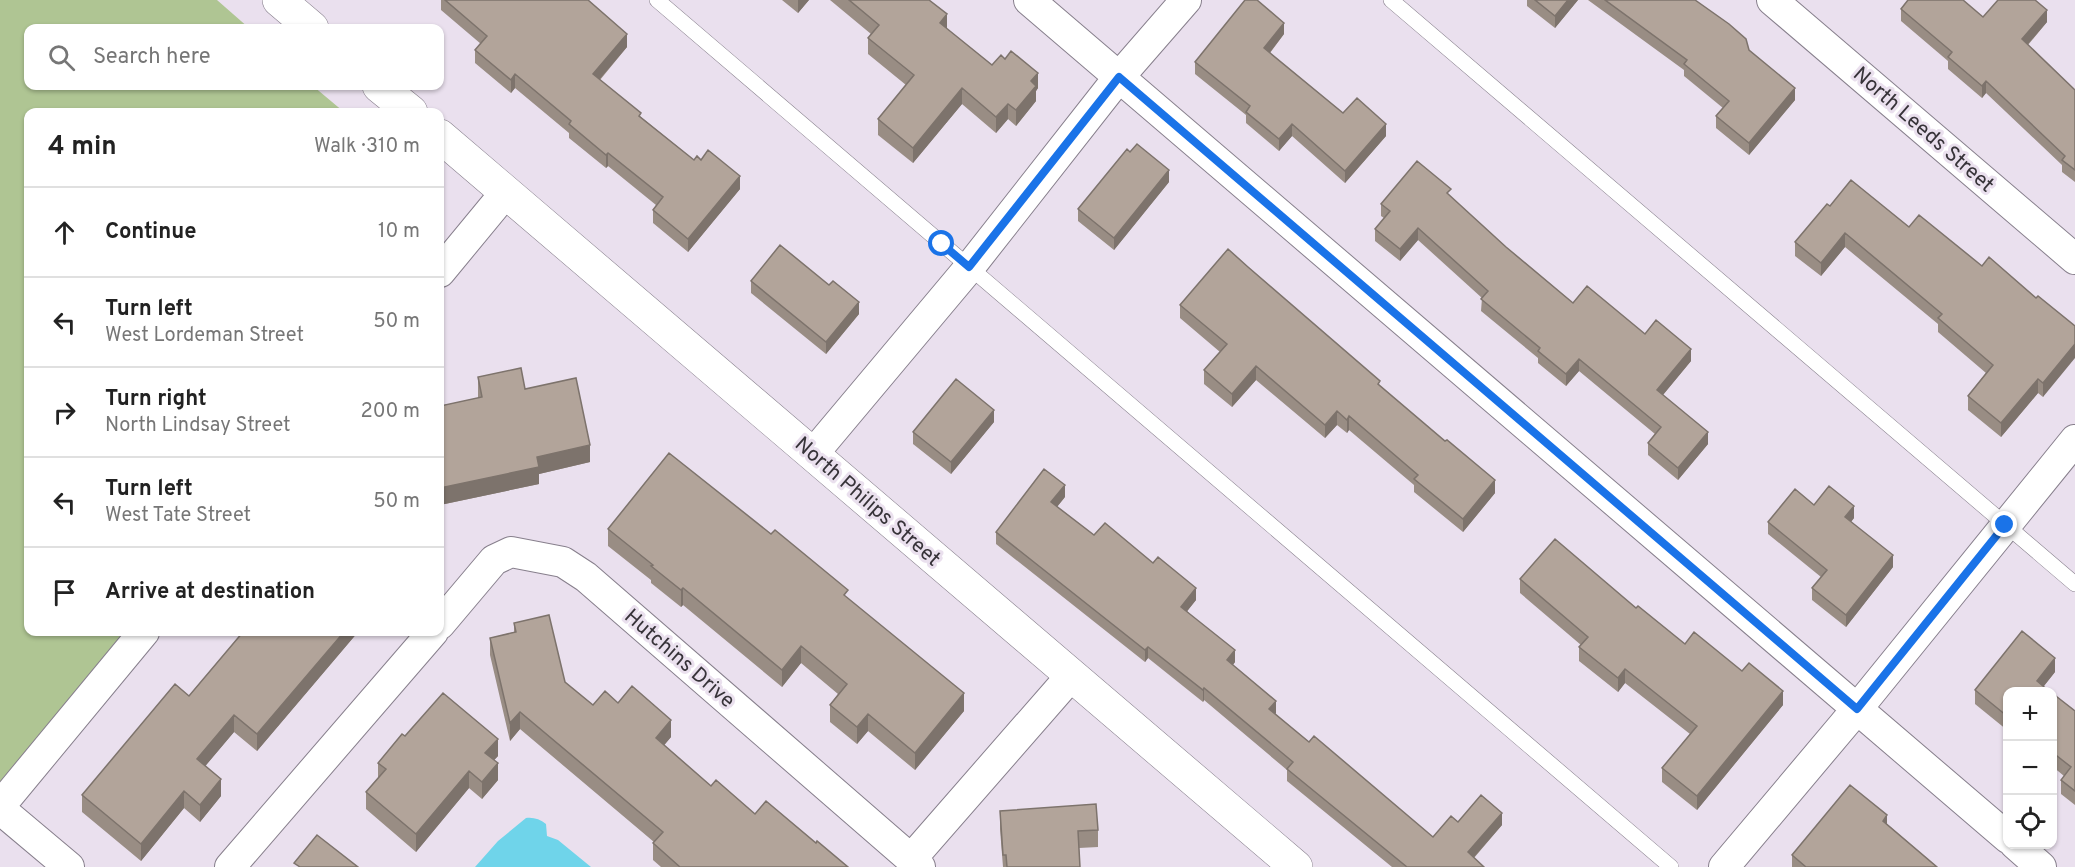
<!DOCTYPE html>
<meta charset="utf-8">
<style>
:root{--surface:#fff;--page:#f6f6f6;--text:#222;--muted:#767676;--line:#e0e0e0}
body{margin:0;font-family:Overpass,sans-serif;background:var(--page);color:var(--text)}
.controls{position:absolute;right:18px;bottom:18px;display:grid;overflow:hidden;border-radius:12px;box-shadow:0 2px 4px #0004}
.controls button{width:54px;height:54px;display:grid;place-items:center;padding:0;border:0;border-bottom:2px solid var(--line);background:var(--surface);color:var(--text);font:30px sans-serif}
.stop{position:absolute;width:18px;height:18px;margin:-14px;border:4px solid #1a73e8;border-radius:50%;background:#fff}
.stop.end{background:#1a73e8;border-color:#fff;box-shadow:0 2px 6px #0008}
.list{margin:0;padding:0;list-style:none}
h2{display:flex;justify-content:space-between;align-items:center;height:78px;margin:0;padding:0 24px;font-size:26px}
h2 small{font-size:20px;font-weight:400;color:var(--muted)}
.list li{display:grid;grid-template-columns:39px 1fr auto;gap:18px;align-items:center;box-sizing:border-box;height:90px;padding:0 24px;border-top:2px solid var(--line)}
.list b{display:block;font-size:22px;white-space:nowrap}
.list p{margin:0;font-size:20px;white-space:nowrap;color:var(--muted)}
.list em{font-size:20px;font-style:normal;color:var(--muted)}
.icon{flex:none;width:33px;height:33px;fill:none;stroke:currentColor;stroke-width:2;stroke-linecap:round;stroke-linejoin:round}
.map{position:relative;flex:none;width:2075px;height:867px;overflow:hidden}
.search{position:absolute;background:var(--surface);box-shadow:0 2px 4px #0004;left:24px;top:24px;width:420px;height:66px;display:flex;align-items:center;gap:15px;box-sizing:border-box;padding:0 21px;border-radius:12px;color:var(--muted);font-size:22px}
.panel{position:absolute;background:var(--surface);box-shadow:0 2px 4px #0004;left:24px;top:108px;width:420px;height:528px;border-radius:12px}
.map>svg:first-child{display:block}
</style>
<div class="map">
<svg width="2075" height="867" viewBox="0 0 2075 867">
<rect width="100%" height="100%" fill="#eae0ee"/>
<path fill="#afc593" d="M0,0h217l32,28h-221v58h285l31,26h-316v520h102l-130,174z"/>
<path fill="#6fd4ea" d="M526,818c7,-1 14,1 20,6l1,12 11,4 33,27h-116l23,-26z"/>
<g fill="none" stroke-linecap="round" stroke-linejoin="round">
<defs>
<path id="service" d="M657,0l1014,867
M1391,0l684,584"/>
<path id="minor" d="M1029,0l979,838
M1772,0l303,259
M440,272l66,-80
M813,454l156,-186 150,-191 67,-77
M440,624l54,-64 17,-8 52,10 23,15 334,290
M0,806l144,-174
M0,809l69,58
M2015,844l26,23
M912,858l159,-182
M230,867l203,-235
M1724,867l133,-158 218,-269"/>
<path id="tertiary" d="M279,0l33,28
M379,86l32,26
M440,136l856,731"/>
</defs>
<use href="#service" stroke="#877f8c" stroke-width="16"/>
<use href="#minor" stroke="#877f8c" stroke-width="32"/>
<use href="#tertiary" stroke="#877f8c" stroke-width="34"/>
<use href="#service" stroke="#fff" stroke-width="15"/>
<use href="#minor" stroke="#fff" stroke-width="30"/>
<use href="#tertiary" stroke="#fff" stroke-width="33"/>
</g>
<path fill="#998d84" d="M441,0h75l111,47 -27,33 41,37 53,43 46,29 -52,63 -35,-29v-13l3,-5 -48,-39 -2,2 -37,-30v-5l-54,-45 -4,5 -36,-30v-13l6,-6 -40,-34z
M782,0h27l-11,13z
M830,0h99l18,29 45,36 46,23 -2,3v10l-20,25 -8,-7 -12,14 -34,-29 -49,59 -35,-28v-16l28,-34 -38,-31v-16l3,-4z
M1527,0h51l-23,28 -28,-22z
M1588,0h107l54,50 46,50 -46,55 -33,-27v-12l7,-8 -39,-32v-6z
M1901,9l146,13 -19,23 47,45v92l-13,-10v-7l-76,-72 -4,5 -34,-29v-8l-47,-40z
M1284,34l-14,19 73,60 43,23 -41,47 -53,-47 -13,15 -33,-28v-8l-51,-41v-12z
M1169,182l-55,68 -36,-29v-12z
M1451,197l55,50 67,56 72,31 46,27 -28,34 45,49 -30,36 -30,-25v-12l7,-9 -76,-63 -13,15 -28,-23v-5l-57,-47 1,-13 -64,-58 -18,21 -25,-20v-12l9,-11 -3,-2v-12z
M1830,206l79,21 73,39 54,32 39,28 -32,71 -5,-4 -37,44 -33,-27v-14l18,-23 -48,-41v-8l-93,-77 -24,29 -26,-20v-14z
M1248,267l132,119 115,107 -32,39 -49,-40v-7l-65,-55 -2,3 -10,-8 -12,13 -69,-58 -24,27 -28,-23v-14l16,-18 -40,-34v-13z
M751,281l108,33 -33,40 -75,-61z
M478,377l47,12 65,73 -51,12v10l-99,21v-99l38,-8z
M994,422l-43,52 -38,-30v-12z
M1065,497l-8,10 37,28 102,65 -9,11 48,51 -2,3 43,48 -1,1 34,28 124,95 25,-15 44,3 -28,33 10,9h-92l-105,-86v-11l-83,-70 -1,2 -55,-44 -3,4 -149,-118v-12z
M1814,505l40,13 -3,4 42,45 -47,60 -34,-27v-12l9,-11 -53,-43v-12z
M608,529l240,69 116,113 -49,59 -47,-39 -11,13 -27,-22v-17l8,-11 -37,-31 -19,24 -99,-82 -2,2 -30,-24v-3l-43,-34z
M1520,579l116,29 49,36 98,61 -86,105 -35,-28v-14l28,-34 -65,-51 -7,9 -39,-31v-14l2,-2 -61,-52z
M514,623l51,59 28,23 25,-2 53,34 -7,8 47,41 44,28 61,29 32,24h-187l-8,-7v-17l1,-1 -134,-113 -10,12 -20,-86v-17l24,-6z
M243,632h115l-101,119 -23,-19 -29,34 16,30 -21,26 -16,-14 -43,53 -59,-49v-17l107,-99z
M2055,672l-11,14 -37,6v38l-32,-26v-14z
M2052,693l23,18v94l-14,-11v-14l3,-4 -12,-10z
M405,736l93,20 -4,4 4,20 -16,19 -13,-11 -53,64 -50,-43v-17l12,-14v-15z
M1000,811l98,19v17l-19,1 1,19h-77l-3,-38z
M1887,824l50,43h-145v-12z"/>
<path fill="#7d736c" d="M798,0h11l-11,13z
M1568,0h10l-23,28v-12z
M2047,10v12l-25,29v-12z
M947,14v15l-7,-6z
M1284,23v11l-20,26v-12z
M627,34v13l-34,40v-13z
M1038,73v15l-2,3v10l-20,25v-16l15,-29z
M515,74v14l-4,5v-13z
M1986,81v12l-4,5v-12z
M962,88v16l-49,59v-15z
M1795,88v12l-46,55v-12z
M1008,104v15l-12,14v-16z
M1292,124v12l-13,15v-12z
M1386,124v12l-41,47v-12z
M608,153v13l-2,2v-13z
M1169,170v12l-55,68v-12z
M740,176v13l-52,63v-13z
M1418,228v12l-18,21v-12z
M1845,233v14l-24,29v-13z
M859,302v12l-33,40v-12z
M2075,344v14l-32,39v-14z
M1691,349v12l-34,41v-12z
M1579,359v12l-13,15v-12z
M1256,366v14l-24,27v-13z
M2038,379v14l-37,44v-14z
M994,410v12l-43,52v-12z
M1337,411v14l-12,13v-13z
M1349,416v14l-2,3v-13z
M1708,432v12l-30,36v-12z
M590,445v17l-51,12v10l-99,21v-17l97,-31z
M1495,480v13l-32,39v-13z
M1065,485v12l-14,17v-12z
M1854,506v12l-9,11v-12z
M1893,555v12l-47,60v-12z
M683,588v17l-2,2v-17z
M1196,588v12l-15,19v-12z
M344,632h14l-101,119v-17z
M801,646v17l-19,24v-17z
M1148,647v11l-3,4v-12z
M1235,650v12l-8,10v-12z
M2055,658v14l-16,20 -2,-11z
M1625,669v14l-7,9v-14z
M1204,688v12l-1,2v-12z
M1783,691v14l-86,105v-14z
M964,693v18l-49,59v-17z
M1276,701v12l-7,8v-12z
M520,712v17l-10,12v-18z
M868,714v17l-11,13v-17z
M234,715v17l-37,44v-17z
M671,720v17l-15,18v-17z
M498,739v17l-13,14v-17z
M498,763v17l-16,19v-17z
M469,771v17l-53,64v-18z
M221,779v17l-21,26v-17z
M184,791v17l-43,53v-17z
M1502,813v12l-34,39v-12z
M1887,815v12l-4,-6z"/>
<path fill="#b2a49a" stroke="#7d736c" stroke-width="1.5" d="M445,0h143l39,34 -34,40 48,39 -2,3 55,44 3,-4 4,4 7,-10 32,26 -52,63 -35,-29 10,-13 -55,-44 -2,2 -37,-31 2,-3 -56,-47 -4,6 -36,-30 12,-14z
M849,0h80l18,14 -7,9 52,42 9,-10 4,4 6,-8 27,22 -7,8 5,5 -20,24 -8,-6 -12,13 -34,-29 -49,60 -35,-29 36,-44 -46,-37 11,-13z
M1245,0h12l27,23 -20,25 79,65 14,-15 29,26 -41,47 -53,-47 -13,15 -33,-27 4,-6 -55,-44z
M1535,0h33l-13,16z
M1605,0h90l34,24 17,15 3,11 46,38 -46,55 -33,-27 13,-15 -45,-37 3,-4z
M1908,0h55l20,17 15,-17h37l12,10 -25,29 53,51v80l-13,-10 3,-4 -79,-75 -4,5 -34,-29 4,-5 -51,-43z
M1137,144l32,26 -55,68 -36,-29 49,-60 3,3z
M1417,161l34,28 -4,4 59,54 67,56 14,-17 58,48 11,-14 35,29 -34,41 51,42 -30,36 -30,-25 13,-16 -82,-68 -13,15 -28,-23 2,-3 -59,-49 7,-8 -70,-63 -18,21 -25,-20 15,-18 -9,-7z
M1851,180l58,47 10,-12 63,51 7,-9 47,41 2,-2 37,30v18l-32,39 -5,-4 -37,44 -33,-27 25,-31 -55,-47 4,-4 -97,-81 -24,30 -26,-21 32,-38 3,2z
M780,245l49,40 4,-4 26,21 -33,40 -75,-61z
M1228,249l20,18 132,114 -2,3 67,57 2,-1 48,40 -32,39 -49,-40 4,-4 -69,-59 -2,4 -10,-9 -12,14 -69,-59 -24,28 -28,-24 23,-26 -47,-39z
M521,368l4,21 51,-11 14,67 -53,12 2,10 -99,21v-82l42,-9 -4,-20z
M956,379l38,31 -43,52 -38,-30z
M669,453l102,81 4,-4 73,60 -4,5 120,98 -49,60 -47,-39 -11,13 -27,-22 17,-21 -46,-38 -19,24 -99,-82 -2,2 -30,-24 2,-1 -45,-36z
M1044,469l21,16 -14,17 43,33 11,-12 48,40 5,-6 38,31 -15,19 54,43 -8,10 49,41 -7,8 40,33 5,-6 119,101 18,-21 7,6 23,-27 21,18 -34,39 16,15h-77l-120,-98 6,-7 -89,-74 -1,2 -55,-43 -3,3 -149,-118z
M1829,486l25,20 -9,11 48,38 -47,60 -34,-27 15,-18 -59,-48 27,-33 19,16z
M1555,539l81,69 2,-2 47,38 9,-12 48,39 7,-8 34,28 -86,105 -35,-28 35,-42 -72,-57 -7,9 -39,-31 9,-10 -68,-58z
M549,615l16,67 28,23 12,-14 13,12 14,-17 39,34 -15,18 55,48 5,-6 39,34 11,-13 50,42 1,-2 31,26h-168l-27,-24 10,-11 -143,-120 -10,11 -20,-85 26,-6 -2,-9z
M2022,631l33,27 -18,23 13,11h-43v24l-32,-26z
M243,632h101l-87,102 -23,-19 -37,44 24,20 -21,26 -16,-14 -43,53 -59,-49 93,-111 14,12z
M443,693l55,46 -13,14 13,10 -16,19 -13,-11 -53,63 -50,-42 20,-23 -8,-6 24,-29 3,2z
M2052,693l23,18v80l-14,-11 10,-13 -19,-15z
M1850,785l37,30 -4,6 54,46h-131l-14,-12z
M1096,804l2,26 -20,1 2,36h-73l-1,-12h-3l-3,-44z
M317,835l41,32h-58l-6,-4z"/>
<g fill="none" stroke-linecap="round" stroke-linejoin="round">
<path stroke="#1a73e8" stroke-width="8" d="M942,244l27,23 150,-190 738,632 148,-184"/>
</g>
<g text-anchor="middle" stroke-width="6" stroke-linejoin="round" paint-order="stroke">
<g font-size="21" fill="#373339" stroke="#eae0ee">
<text transform="translate(1924 129) rotate(41)" y="7">North Leeds Street</text>
<text transform="translate(868 501) rotate(41)" y="7">North Philips Street</text>
<text transform="translate(680 658) rotate(41)" y="7">Hutchins Drive</text>
</g>
</g>
</svg>
<div class="controls">
<button>+</button>
<button>−</button>
<button><svg class="icon" aria-label="locate" viewBox="0 0 24 24"><circle cx="12" cy="12" r="6"/><path d="M12 2v4M12 18v4M2 12h4M18 12h4"/></svg></button>
</div>
<div class="stop" style="left:942px;top:244px"></div>
<div class="stop end" style="left:2005px;top:525px"></div>
<div class="search"><svg class="icon" aria-label="search" viewBox="0 0 24 24"><circle cx="10" cy="10" r="6"/><path d="M15 15l6 6"/></svg>Search here</div>
<section class="panel">
<h2>4 min<small>Walk · 310 m</small></h2>
<ul class="list">
<li><svg class="icon" aria-label="ahead" viewBox="0 0 24 24"><path d="M12 20V5M6 11l6-6 6 6"/></svg><div><b>Continue</b></div><em>10 m</em></li>
<li><svg class="icon" aria-label="left" viewBox="0 0 24 24"><path d="M17 20v-9H6M10 6l-5 5 5 5"/></svg><div><b>Turn left</b><p>West Lordeman Street</p></div><em>50 m</em></li>
<li><svg class="icon" aria-label="right" viewBox="0 0 24 24"><path d="M7 20v-9h11M14 6l5 5-5 5"/></svg><div><b>Turn right</b><p>North Lindsay Street</p></div><em>200 m</em></li>
<li><svg class="icon" aria-label="left" viewBox="0 0 24 24"><path d="M17 20v-9H6M10 6l-5 5 5 5"/></svg><div><b>Turn left</b><p>West Tate Street</p></div><em>50 m</em></li>
<li><svg class="icon" aria-label="arrive" viewBox="0 0 24 24"><path d="M6 21V4h12l-3 4 3 4H6"/></svg><div><b>Arrive at destination</b></div></li>
</ul>
</section>
</div>
